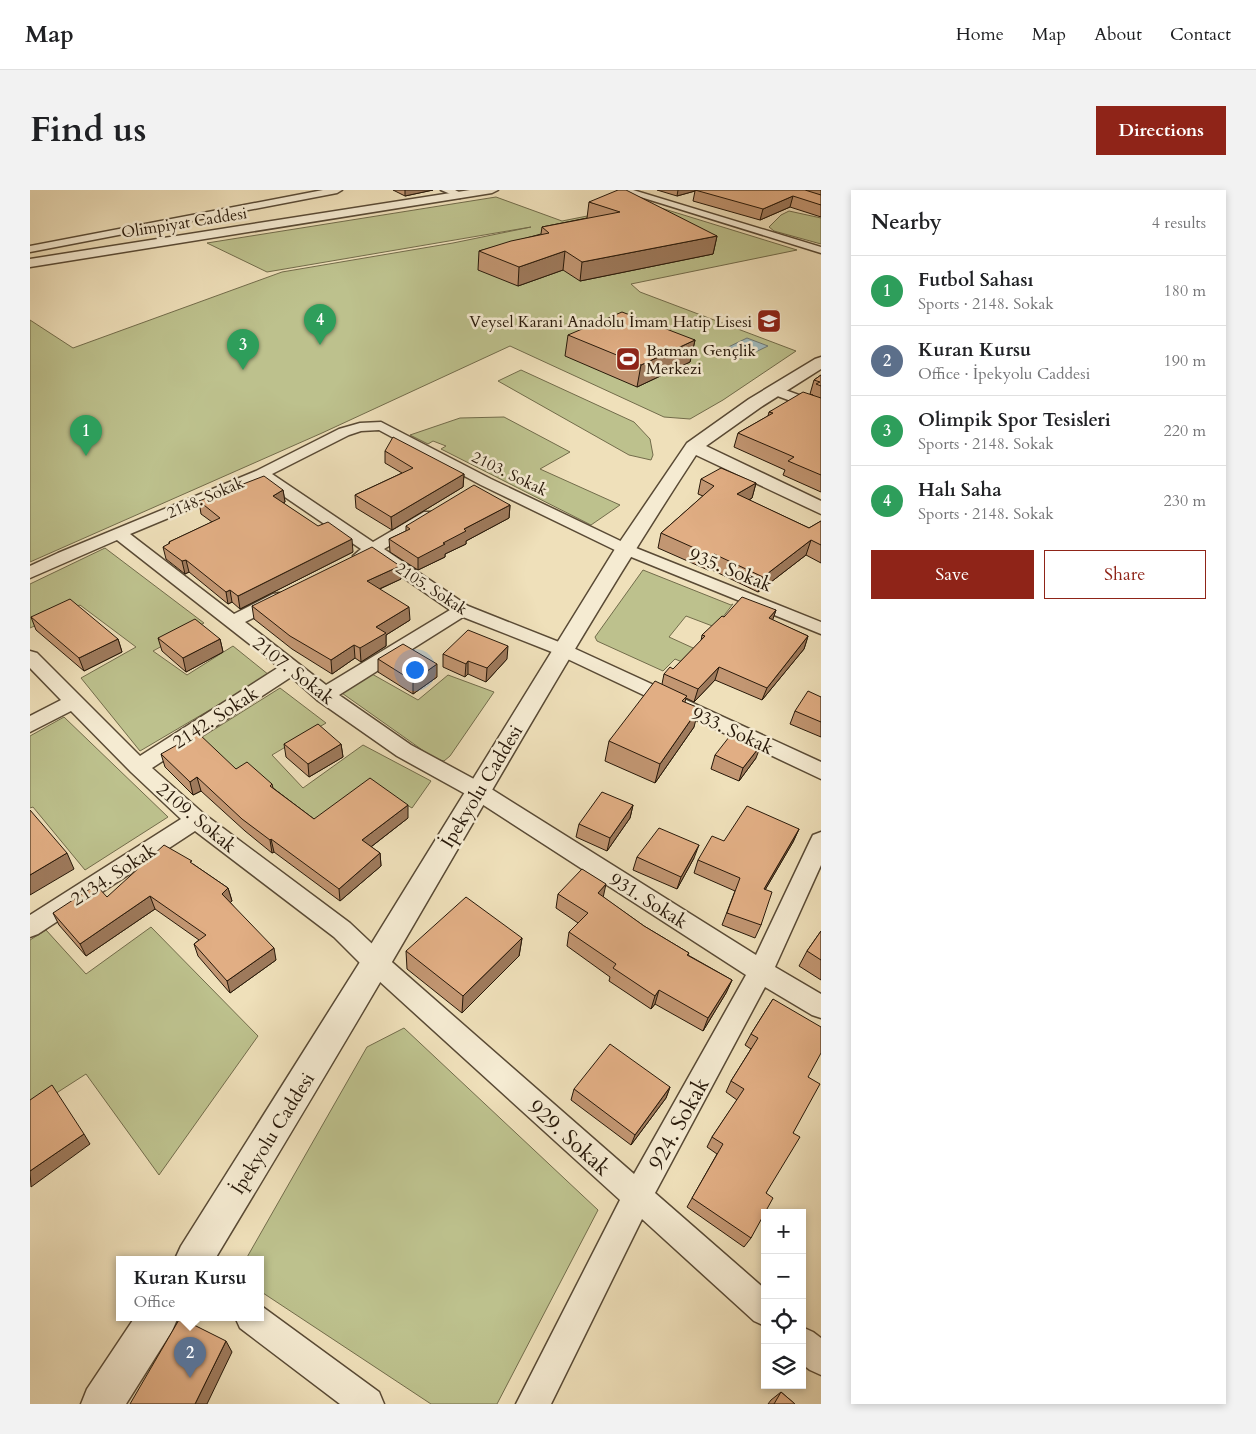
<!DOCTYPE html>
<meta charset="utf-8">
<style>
:root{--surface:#fff;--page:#f2f2f2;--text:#202124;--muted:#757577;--line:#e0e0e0;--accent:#8f2418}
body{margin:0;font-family:Cardo,serif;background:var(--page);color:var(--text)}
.controls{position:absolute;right:15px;bottom:15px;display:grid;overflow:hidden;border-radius:0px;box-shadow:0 2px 8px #0003}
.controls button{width:45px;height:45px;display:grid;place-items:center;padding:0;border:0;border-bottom:1px solid var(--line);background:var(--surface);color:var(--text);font:25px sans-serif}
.you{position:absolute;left:384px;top:479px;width:18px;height:18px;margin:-12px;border:4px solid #fff;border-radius:50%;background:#1a73e8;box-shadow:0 0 0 8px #1a73e833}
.badge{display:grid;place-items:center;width:32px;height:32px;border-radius:50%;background:var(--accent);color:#fff;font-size:16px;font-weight:700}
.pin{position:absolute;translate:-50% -41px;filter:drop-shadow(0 1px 2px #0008)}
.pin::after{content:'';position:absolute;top:26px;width:18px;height:15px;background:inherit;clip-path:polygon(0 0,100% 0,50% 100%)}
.popup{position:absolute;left:86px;top:1066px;width:148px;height:65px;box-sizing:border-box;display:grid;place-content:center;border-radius:0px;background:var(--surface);filter:drop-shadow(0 1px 4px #0005);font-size:16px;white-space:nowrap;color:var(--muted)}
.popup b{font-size:19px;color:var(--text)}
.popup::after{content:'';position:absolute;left:50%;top:100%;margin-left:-10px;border:10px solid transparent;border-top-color:var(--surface)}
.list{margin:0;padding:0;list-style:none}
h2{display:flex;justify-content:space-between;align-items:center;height:65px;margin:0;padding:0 20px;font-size:21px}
h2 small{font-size:16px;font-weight:400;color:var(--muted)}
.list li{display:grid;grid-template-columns:32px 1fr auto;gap:15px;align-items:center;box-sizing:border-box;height:70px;padding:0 20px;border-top:1px solid var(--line)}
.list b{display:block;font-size:19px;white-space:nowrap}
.list p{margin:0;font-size:16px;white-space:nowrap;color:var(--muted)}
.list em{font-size:16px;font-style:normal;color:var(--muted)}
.actions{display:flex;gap:10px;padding:15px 20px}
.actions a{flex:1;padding:11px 0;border:1px solid var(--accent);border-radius:0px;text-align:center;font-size:18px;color:var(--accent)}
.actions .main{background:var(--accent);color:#fff}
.icon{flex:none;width:28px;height:28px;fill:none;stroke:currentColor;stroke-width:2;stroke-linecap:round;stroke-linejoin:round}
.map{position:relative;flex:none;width:791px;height:1214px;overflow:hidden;border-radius:0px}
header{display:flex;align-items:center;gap:30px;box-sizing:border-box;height:70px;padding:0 25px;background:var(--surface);border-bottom:1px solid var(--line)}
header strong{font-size:24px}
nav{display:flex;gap:28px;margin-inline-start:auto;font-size:18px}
.intro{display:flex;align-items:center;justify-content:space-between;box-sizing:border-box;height:120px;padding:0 30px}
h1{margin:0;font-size:35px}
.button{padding:12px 22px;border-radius:0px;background:var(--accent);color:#fff;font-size:18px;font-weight:700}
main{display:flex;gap:30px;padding:0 30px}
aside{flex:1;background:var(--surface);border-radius:0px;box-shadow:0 2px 8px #0003}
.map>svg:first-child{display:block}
</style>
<header>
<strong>Map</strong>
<nav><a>Home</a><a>Map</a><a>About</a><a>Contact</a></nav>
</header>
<div class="intro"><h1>Find us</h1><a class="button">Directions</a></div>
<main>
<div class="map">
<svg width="791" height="1214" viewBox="0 0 791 1214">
<rect width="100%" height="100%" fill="#efe0ba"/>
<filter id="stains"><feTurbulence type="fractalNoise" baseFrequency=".004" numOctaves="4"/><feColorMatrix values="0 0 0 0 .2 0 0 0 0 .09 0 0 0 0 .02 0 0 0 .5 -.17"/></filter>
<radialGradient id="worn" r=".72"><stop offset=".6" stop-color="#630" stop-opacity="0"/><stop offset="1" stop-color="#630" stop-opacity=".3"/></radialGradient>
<path fill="#bdc18d" stroke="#726c4b" d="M466,7l66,24 86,-17 149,46 -166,34 9,8 156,59 -73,49 -33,19 -26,-2 -154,-71 -188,87 -292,129v-242l43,28 209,-76 171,-29 78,-16 -264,45 -60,-29z
M759,21l32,7v26l-47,-13 -5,-4 12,-12z
M491,180l113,52 16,17 3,16 -2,5 -22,-5 -131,-74z
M474,227l66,35 -30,17 80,36 -29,20 -150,-76 5,-3 -13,-5 -5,3 -18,-9 50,-17z
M75,358l99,75 -51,28 34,24 46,-29 36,29 -129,76 -59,-73 55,-31 -56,-42 -50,23v-44z
M613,380l88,35 2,-1 -18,23 -29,-11 -17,21 57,26 -10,13 -41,-17 -12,12 -66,-30 -2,-4z
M342,484l46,26 30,-25 46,17 -44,64 -6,5 -9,-2 -96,-68z
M250,498l46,35 -54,32 31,33 60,-43 68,36 -19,27 -45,-26 -51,40 -67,-53 -11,5 -39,-35z
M34,527l104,100 -83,53 -52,-63 -3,1v-72z
M121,737l107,109 -99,139 -73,-101 -56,36v-170l16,-10 40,44z
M374,838l194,182 -101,194h-66l-171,-113v-32h-14l121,-212z"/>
<path fill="#a0babc" stroke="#707974" d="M717,148l21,8 -27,13 -21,-8z"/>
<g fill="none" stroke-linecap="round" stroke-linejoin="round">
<defs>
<path id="minor" d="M293,0h19l-5,3 -307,59v-6z
M411,0h14l10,5 -5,3z
M588,0h15l188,57v6z
M747,197l44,16v9l-49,-18 -2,-3z
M351,232l110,57 140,67 190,76v12l-202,-82 -138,-67 -102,-55 -18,1 -12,4 -77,39 101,68 51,-30h12l2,3 -2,3 -52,31 84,57 101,40 252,116v17l-264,-125 -94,-37 -124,78 72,50 74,40 271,170 54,-114 3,-6 8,-3v33l-46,102 46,27v24l-9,-3 -47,-28 -110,206 110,96v37l-11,-5 -112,-102 -91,185h-35l104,-204 -253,-230 -33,-33 -139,-106 -157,103 -8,3v-22l151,-96 -50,-47 -60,-61 -41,21v-16l31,-16 -31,-32v-17l7,2 103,103 139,-89 -162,-127 -87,38v-12l28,-13 198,-82 83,-42 21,-6zM230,290l101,69 -8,7 2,3 6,2 11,-5 78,54 -124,75 -81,-63 40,-20 3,-4 -3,-4 -6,-1 -6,1 -39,20 -104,-80zM261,487l26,23 80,56 74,41 275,178 -112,199 -249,-218 -35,-33 -146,-109 -52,-46z
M230,1115l119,87 5,12h-44l-100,-76 -5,-11h25z
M772,1137l11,5 8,6v37l-11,-5 -8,-6z"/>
<path id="tertiary" d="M440,0h28l-6,3 -462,74v-8z
M791,167v12l-60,38 -55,39 115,55v13l-125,-59c-99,151 -188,308 -279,464 -66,114 -134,227 -202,340h-40l6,-13 184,-292 250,-405 72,-106 62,-44 66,-40z
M105,1127h43l-6,14 -46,73h-45l6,-15z"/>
</defs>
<use href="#minor" stroke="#594a35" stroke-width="3"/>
<use href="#tertiary" stroke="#594a35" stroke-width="3"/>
<use href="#minor" fill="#f5ebd2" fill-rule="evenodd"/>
<use href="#tertiary" fill="#f5ebd2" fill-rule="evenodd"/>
</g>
<path fill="#c29672" stroke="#271809" d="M363,0h40l-28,6z
M627,0h164v27l-31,-10 -30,13 -67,-19 2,-10 -18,5z
M559,12l128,34 -4,18 -133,27 -17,-11 -45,16 -40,-16 1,-19 62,-17 1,-7 45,-9z
M538,145l127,5 -5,22 -53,25 -72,-31z
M791,185v117l-38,-17 2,-5 -51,-23 4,-14 30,-17 1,-4 44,-17 -3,-1 4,-14z
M355,261l79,23 -1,13 -71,43 -36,-22 -1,-13 47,-22 -17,-10z
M671,289l55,4 -4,15 -3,2 60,28 12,-7v42l-15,-8 -48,37 -48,-23 -2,1 -50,-22 3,-15 42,-37 -5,-2z
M253,300l2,12 -2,1 70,49 -113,57 -8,-7 -4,2 -39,-32 -4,2 -19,-15 -3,-12 6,-3v-2l43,-20 -11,-8 -2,-13z
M480,315l-1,13 -43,23v3l-21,10v3l-27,13 -28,-18 -1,-13 17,-8v-5z
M370,376l1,13 -21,10 30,31 -24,15v11l-25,16 -6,-4 -23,16 -40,-25 -38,-30 -2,-13z
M746,420l-4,10 36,16 -4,13 -42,51 -47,-20 -21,22 -8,-4 -1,4 9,25 -39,56 -50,-22 4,-20 53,-57 2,-10 9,-5 28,-28 1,-6 22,-18z
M1,427l87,22 4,13 -38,19 -48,-41z
M128,448l62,1 3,13 -37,20 -24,-21z
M413,464l64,5 -21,23 -18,-8 -3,3 -22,-10z
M348,469l59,18 -24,17 -35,-22z
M791,507v40l-31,-13 5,-13z
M254,554h57l2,13 -34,20 -23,-20z
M131,564l75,15 36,15 1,4 41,31 94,-1 -37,29 9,6 1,13 -41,35 -66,-49 -2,1 -27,-22 -44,-40 -8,4 -28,-28z
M685,565l41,3 -17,23 -28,-12z
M603,615l-3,13 -23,33 -31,-14 3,-13z
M769,639l-6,13 -28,48 -4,35 -6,13 -33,-13 13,-34 -41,-18 4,-13 26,-19z
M607,667l57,1 -17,31 -44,-19z
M163,674l35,24 4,13 -2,1 46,58 -46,33 -32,-37 -4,-12 5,-4 -44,-31 -69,47 -27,-31 -6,-12 54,-16z
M528,704l45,3 41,29 45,27 -1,2 44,25 -6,13 -23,38 -48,-27 -4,5 -42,-28 1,-4 -43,-31 2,-14 9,-9 -22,-15z
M791,741v49l-22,-14 8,-15z
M492,748l-3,18 -57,57 -55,-44 -1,-18z
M743,809l35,78 -15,56 -27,60 -15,45 -7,9 -57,-40 30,-53 -10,-7 5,-10 25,-37 -11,-8 5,-11 20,-32 -6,-4 6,-11z
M640,897l-4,11 -35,47 -60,-45 3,-11z
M751,1202l14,12h-27l3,-4z"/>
<path fill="#9e7a5c" stroke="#271809" d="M375,0h28l-28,6z
M648,0h20h-3v1l-18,5z
M763,6l-3,11 -30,13 3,-11z
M687,46l-4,18 -133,27 2,-19z
M535,61l-2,19 -45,16 1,-19z
M665,150l-5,22 -53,25 4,-22z
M434,284l-1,13 -71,43 -1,-13z
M726,293l-4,15 -19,11 4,-15z
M253,300l2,12 -11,6 -1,-12z
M480,315l-1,13 -43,23v3l-21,10v3l-27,13v-12l46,-29z
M322,349l1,13 -113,57 -2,-13z
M781,350l-5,15 -48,37 5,-15z
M684,364l-4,15 -2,1 4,-14z
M156,370l3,12 -4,2 -3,-13z
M370,376l1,13 -33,15 -1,-13z
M200,400l2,12 -4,2 -2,-12z
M379,417l1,13 -24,15v11l-25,16 -1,-14 16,-21z
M746,420l-4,12 -3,-4z
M778,446l-4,13 -42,51 5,-12z
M88,449l4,13 -38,19 -5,-13z
M190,449l3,13 -37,20 -3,-14z
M324,455l1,13 -23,16 -1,-14z
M478,456l-1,13 -21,23 1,-14z
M438,471v13l-3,3 1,-13z
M407,474v13l-24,17v-13z
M689,477l-4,13 -21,22 4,-13z
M669,518l-5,19 -39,56 5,-19z
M311,554l2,13 -34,20 -1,-13z
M731,555l-5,13 -17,23 4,-13z
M167,587l4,14 -8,4 -3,-13z
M378,615v13l-45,35 -1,-13z
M603,615l-3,13 -23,33 3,-13z
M769,639l-6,13 -35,60 6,-13z
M241,649l3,13 -2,1 -2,-13z
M669,655l-5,13 -17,31 4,-12z
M37,663l7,16 -44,26v-20z
M350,663l1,13 -41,35 -1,-12z
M576,694l-3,14 -5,-5z
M198,698l4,13 -6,5 -4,-12z
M120,706l5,13 -69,47 -6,-12z
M492,748l-3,18 -57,57 1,-17z
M244,758l2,12 -46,33 -3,-12z
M702,790l-6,13 -23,38 5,-13z
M629,800l-4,14 -4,5 4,-13z
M640,897l-4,11 -35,47 4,-10z
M54,944l6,10 -59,43 -1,-16z
M196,1151l6,11 -25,52h-12z"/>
<path fill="#e1ae84" stroke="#271809" d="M588,0h8l91,46 -135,26 -17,-11 -46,16 -40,-16 32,-10 38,-8 -7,-6 78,-15 -31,-10z
M665,0h110l16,5v10l-28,-9 -30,13z
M592,122l73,28 -54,25 -73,-30z
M791,185v11l-5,-2 4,-2 -6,-2z
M773,202l18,6v77l-33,-14 6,-4 -56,-24 35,-20 -4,-1z
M363,247l71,37 -73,43 -36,-22 58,-27 -28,-17z
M691,278l35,15 -19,11 72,34 12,-7v24l-10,-5 -48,37 -49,-23 -2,2 -51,-23 53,-47 -13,-7z
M234,286l19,14 -10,6 45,30 10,-4 24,17 -114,57 -8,-6 -4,2 -40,-32 -4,1 -19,-14 7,-4 -1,-1 51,-24 -21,-17z
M444,295l36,20 -46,24 2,2 -23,12 2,1 -27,14 -29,-19 21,-10 -4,-3z
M342,357l28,19 -33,15 42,26 -33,20 10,6 -26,15 -6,-3 -23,15 -41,-24 -38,-30z
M712,407l34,13 -7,8 39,18 -41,52 -48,-21 -21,22 -34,-15 6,-7 3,2 32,-33 -3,-1 20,-19 2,1z
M40,409l48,40 -39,19 -48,-41z
M165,429l25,20 -37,19 -25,-20z
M438,440l40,16 -21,22 -19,-7 -2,3 -23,-10z
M373,454l34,20 -24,17 -35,-22z
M625,491l32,15 -5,5 17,7 -39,56 -51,-23z
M778,501l13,6v25l-26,-11z
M288,534l23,20 -33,20 -24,-20z
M703,542l28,13 -18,23 -28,-13z
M168,543l38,36 11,-7 25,22 -2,2 44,33 56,-41 38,27 -46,35 18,13 -41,36 -68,-50 -1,1 -28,-21 -45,-42 -7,5 -29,-28z
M572,602l31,13 -23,33 -31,-14z
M717,616l52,23 -35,60 8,3 -11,33 -34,-12 13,-35 -42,-18 14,-24 12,5z
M0,620l37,43 -37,22z
M629,638l40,17 -18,32 -44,-20z
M134,655l28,16 -2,1 38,26 -6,6 52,54 -47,33 -33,-37 12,-9 -56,-39 -70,48 -27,-31 43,-28 11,12z
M552,679l24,15 -8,9 46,33 45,27 -2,2 45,25 -24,38 -49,-28 -4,6 -42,-28 3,-4 -47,-32 19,-19 -30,-19z
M436,707l56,41 -59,58 -57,-45z
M791,741v29l-14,-9z
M743,809l48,28v26l-13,24 12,7 -27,49 7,4 -34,56 7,5 -22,40 -59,-40 31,-54 -11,-7 32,-48 -13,-8 27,-43 -7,-4z
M580,854l60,43 -35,48 -61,-46z
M22,895l32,49 -54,37v-71z
M150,1128l46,23 -31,63h-65z
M751,1202l14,12h-21z"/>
<defs>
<symbol id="school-square" viewBox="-11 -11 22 22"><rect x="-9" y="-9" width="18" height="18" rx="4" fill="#8f2418" stroke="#f5ebd2"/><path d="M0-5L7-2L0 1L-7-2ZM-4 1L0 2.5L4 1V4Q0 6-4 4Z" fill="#fff"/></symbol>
<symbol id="stadium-square" viewBox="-11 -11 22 22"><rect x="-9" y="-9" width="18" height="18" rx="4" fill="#8f2418" stroke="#f5ebd2"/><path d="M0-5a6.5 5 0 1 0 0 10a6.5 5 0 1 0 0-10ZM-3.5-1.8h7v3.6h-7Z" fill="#fff"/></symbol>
</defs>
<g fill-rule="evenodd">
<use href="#school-square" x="725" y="117" width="28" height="28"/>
<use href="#stadium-square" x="584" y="155" width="28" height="28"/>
</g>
<g text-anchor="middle" stroke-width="5" stroke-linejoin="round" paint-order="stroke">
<g font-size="16" fill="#271809" stroke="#f5ebd2">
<text transform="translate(154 32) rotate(-9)" y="6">Olimpiyat Caddesi</text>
<text transform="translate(480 283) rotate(26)" y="6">2103. Sokak</text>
<text transform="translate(175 307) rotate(-23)" y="6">2148. Sokak</text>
<text transform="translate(402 398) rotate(33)" y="6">2105. Sokak</text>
</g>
<g font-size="16" fill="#271809" stroke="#f5ebd2" text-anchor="end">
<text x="722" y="137">Veysel Karani Anadolu İmam Hatip Lisesi</text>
<text x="616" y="166" text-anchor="start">Batman Gençlik<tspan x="616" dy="18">Merkezi</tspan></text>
</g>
<g font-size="19" fill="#271809" stroke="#f5ebd2">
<text transform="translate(701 379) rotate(22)" y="7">935. Sokak</text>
<text transform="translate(264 480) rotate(38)" y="7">2107. Sokak</text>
<text transform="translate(185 527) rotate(-33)" y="7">2142. Sokak</text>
<text transform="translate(703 540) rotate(25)" y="7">933. Sokak</text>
<text transform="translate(451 596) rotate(-59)" y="7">İpekyolu Caddesi</text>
<text transform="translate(167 627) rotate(40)" y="7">2109. Sokak</text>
<text transform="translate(83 684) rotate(-33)" y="7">2134. Sokak</text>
<text transform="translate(619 710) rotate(32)" y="7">931. Sokak</text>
<text transform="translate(242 943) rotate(-58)" y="7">İpekyolu Caddesi</text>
</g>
<g font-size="22" fill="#271809" stroke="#f5ebd2">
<text transform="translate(648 933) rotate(-61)" y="8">924. Sokak</text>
<text transform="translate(540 947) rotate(42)" y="8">929. Sokak</text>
</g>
</g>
<rect width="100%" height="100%" filter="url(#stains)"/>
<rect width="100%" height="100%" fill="url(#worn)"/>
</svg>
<div class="controls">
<button>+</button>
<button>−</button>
<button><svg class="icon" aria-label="locate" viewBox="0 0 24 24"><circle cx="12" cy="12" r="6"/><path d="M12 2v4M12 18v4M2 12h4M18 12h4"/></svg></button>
<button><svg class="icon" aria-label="layers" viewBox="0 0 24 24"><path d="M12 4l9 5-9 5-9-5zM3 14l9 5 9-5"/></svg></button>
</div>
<div class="you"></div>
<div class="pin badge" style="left:56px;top:266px;background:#2e9e5b">1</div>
<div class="pin badge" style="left:160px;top:1188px;background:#5c6f8a">2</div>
<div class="popup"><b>Kuran Kursu</b>Office</div>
<div class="pin badge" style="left:213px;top:180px;background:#2e9e5b">3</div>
<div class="pin badge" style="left:290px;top:155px;background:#2e9e5b">4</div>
</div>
<aside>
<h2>Nearby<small>4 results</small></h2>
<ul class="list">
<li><span class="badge" style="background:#2e9e5b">1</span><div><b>Futbol Sahası</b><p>Sports · 2148. Sokak</p></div><em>180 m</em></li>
<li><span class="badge" style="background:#5c6f8a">2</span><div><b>Kuran Kursu</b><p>Office · İpekyolu Caddesi</p></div><em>190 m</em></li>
<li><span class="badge" style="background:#2e9e5b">3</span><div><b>Olimpik Spor Tesisleri</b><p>Sports · 2148. Sokak</p></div><em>220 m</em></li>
<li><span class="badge" style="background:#2e9e5b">4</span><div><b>Halı Saha</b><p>Sports · 2148. Sokak</p></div><em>230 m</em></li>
</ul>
<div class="actions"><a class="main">Save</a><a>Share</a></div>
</aside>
</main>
